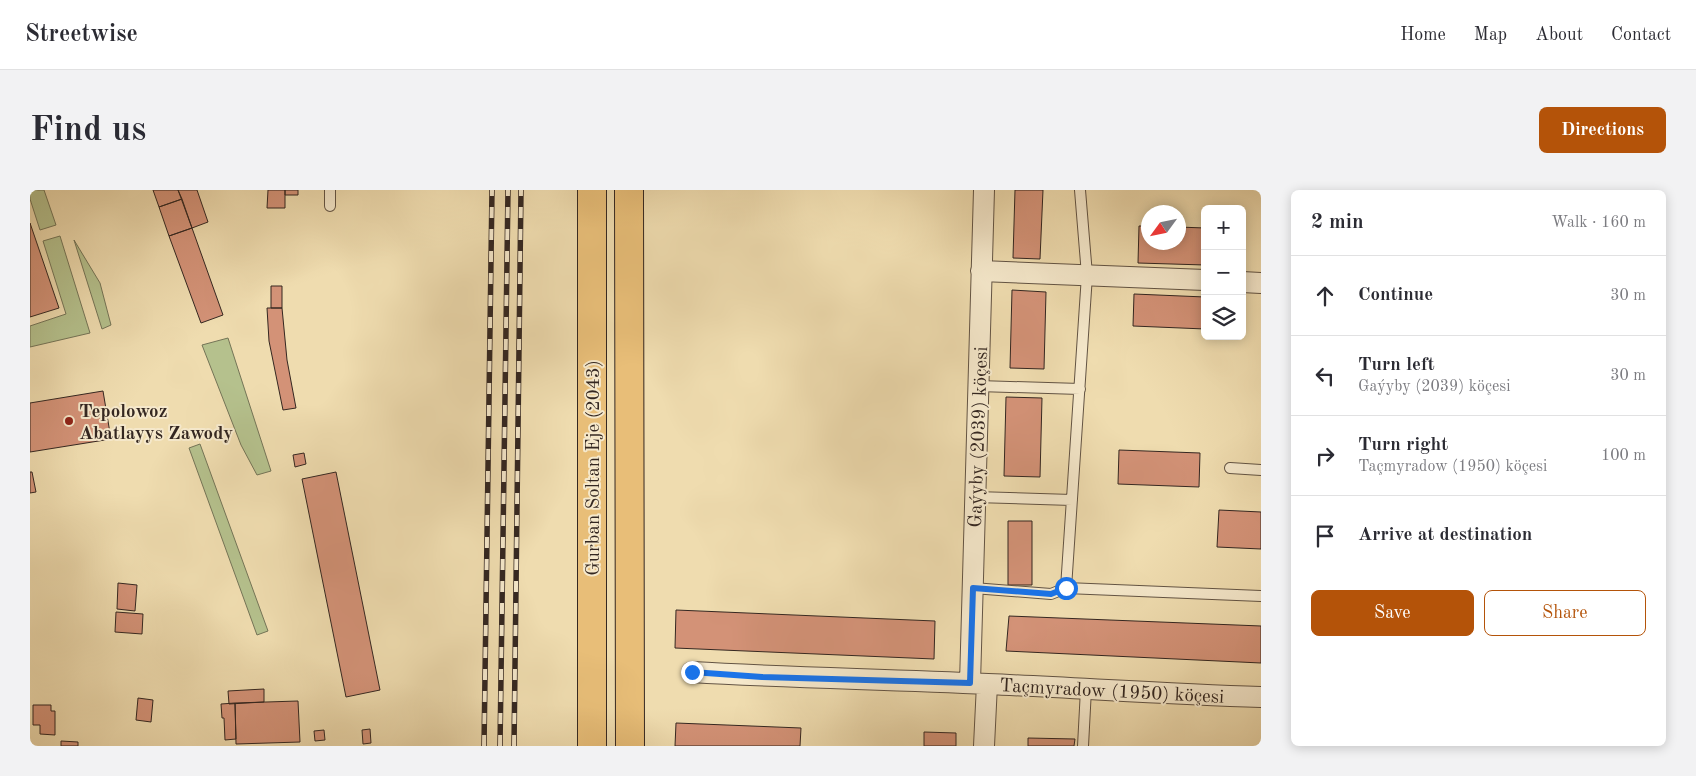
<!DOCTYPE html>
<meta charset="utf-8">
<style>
:root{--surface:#fff;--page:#f2f2f3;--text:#2b2b33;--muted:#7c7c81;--line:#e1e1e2;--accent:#b45309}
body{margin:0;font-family:"Old Standard TT",serif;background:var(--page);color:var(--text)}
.controls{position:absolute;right:15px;top:15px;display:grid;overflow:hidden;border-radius:8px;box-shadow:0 2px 12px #0003}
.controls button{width:45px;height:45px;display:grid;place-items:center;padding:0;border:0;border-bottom:1px solid var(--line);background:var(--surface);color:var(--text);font:25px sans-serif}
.compass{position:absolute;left:1111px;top:15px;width:45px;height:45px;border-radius:50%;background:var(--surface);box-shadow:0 2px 12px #0003;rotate:237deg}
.stop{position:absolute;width:15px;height:15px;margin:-11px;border:4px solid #1a73e8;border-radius:50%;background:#fff}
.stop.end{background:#1a73e8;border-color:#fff;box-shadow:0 1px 5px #0008}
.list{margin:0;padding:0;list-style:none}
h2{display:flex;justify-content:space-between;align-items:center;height:65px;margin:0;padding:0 20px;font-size:21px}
h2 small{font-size:16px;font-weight:400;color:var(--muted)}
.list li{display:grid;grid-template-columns:32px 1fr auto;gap:15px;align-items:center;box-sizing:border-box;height:80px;padding:0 20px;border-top:1px solid var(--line)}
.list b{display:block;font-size:19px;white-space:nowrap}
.list p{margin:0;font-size:16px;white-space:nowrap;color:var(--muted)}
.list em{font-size:16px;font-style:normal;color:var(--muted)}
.actions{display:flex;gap:10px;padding:15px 20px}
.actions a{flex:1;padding:11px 0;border:1px solid var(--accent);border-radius:8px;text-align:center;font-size:18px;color:var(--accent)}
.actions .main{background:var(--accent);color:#fff}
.icon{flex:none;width:28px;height:28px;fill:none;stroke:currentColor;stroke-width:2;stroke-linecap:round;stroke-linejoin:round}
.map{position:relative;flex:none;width:1231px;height:556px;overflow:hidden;border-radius:8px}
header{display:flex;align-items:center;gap:30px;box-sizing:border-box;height:70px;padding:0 25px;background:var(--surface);border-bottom:1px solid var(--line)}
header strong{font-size:24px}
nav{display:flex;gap:28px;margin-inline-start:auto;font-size:18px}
.intro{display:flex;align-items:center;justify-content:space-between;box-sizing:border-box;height:120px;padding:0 30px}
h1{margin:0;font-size:35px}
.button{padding:12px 22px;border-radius:8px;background:var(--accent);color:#fff;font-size:18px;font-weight:700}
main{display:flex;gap:30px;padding:0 30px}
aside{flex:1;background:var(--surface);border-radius:8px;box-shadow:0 2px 12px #0003}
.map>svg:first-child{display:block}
</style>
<header>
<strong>Streetwise</strong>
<nav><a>Home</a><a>Map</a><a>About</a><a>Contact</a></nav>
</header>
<div class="intro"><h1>Find us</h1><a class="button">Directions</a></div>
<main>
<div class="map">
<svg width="1231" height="556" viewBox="0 0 1231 556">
<rect width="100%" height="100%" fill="#efdcaf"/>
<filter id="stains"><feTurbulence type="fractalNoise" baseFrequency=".004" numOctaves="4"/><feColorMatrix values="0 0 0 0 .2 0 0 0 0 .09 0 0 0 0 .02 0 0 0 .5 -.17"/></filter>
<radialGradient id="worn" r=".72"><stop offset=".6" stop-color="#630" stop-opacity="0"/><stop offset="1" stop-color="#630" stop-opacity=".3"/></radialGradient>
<path fill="#b5c18d" stroke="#747457" d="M0,0h14l12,35 -16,5 -10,-31z
M30,46l30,97 -60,14v-21l36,-12 -23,-73z
M44,50l26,43 11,42 -9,4z
M198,148l43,133 -14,4 -16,-30 -39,-100z
M170,254l68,187 -11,4 -68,-187z"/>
<path fill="#d39277" stroke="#342721" d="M123,0h25l4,9 -23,8z
M148,0h19l11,32 -16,6z
M238,0h17v18h-18z
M255,0h13v5h-13z
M985,0h28l-3,69 -27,-1z
M152,9l10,29 -23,8 -10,-29z
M0,33l29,85 -29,9z
M1109,36h9v16h30v-15l27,1v37l-67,-2z
M162,38l31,87 -22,8 -32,-87z
M241,96h11v22h-11z
M982,100l34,2 -2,77 -34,-1z
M1104,104l71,3v32l-72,-3z
M237,118h15l5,52 9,48 -13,2 -14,-69z
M73,201l8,48 -81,13v-49z
M976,207l36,1 -2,79 -36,-1z
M1089,260l81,3 -1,34 -81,-3z
M274,263l2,11 -11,3 -2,-12z
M0,282h2l4,20 -6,1z
M306,282l44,218 -34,7 -44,-218z
M1189,320l42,2v37l-44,-2z
M978,331h24v64h-24z
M88,393l19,2 -2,26 -18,-2z
M646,420l259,11 -1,38 -259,-11z
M86,422l27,2 -1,20 -27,-2z
M979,426l252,10v37l-255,-12z
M234,499v13l-35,2 -1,-13z
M108,508l15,2 -2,22 -15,-2z
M268,511l2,41 -64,2 -1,-41z
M205,513l1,36 -11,1 -1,-22h-2l-1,-14z
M3,515h18v6h4v24l-15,-1v-9h-7z
M646,533l125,5 -1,18h-125z
M340,539l1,14 -8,1 -1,-14z
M294,540l1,10 -10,1 -1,-10z
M894,542l32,1v13h-32z
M998,548l47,1 -1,7h-46z
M31,551l17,1v4h-17z"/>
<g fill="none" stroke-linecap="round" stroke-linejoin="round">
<defs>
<path id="service" d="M300,16v-16
M948,196l102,3
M1200,278l31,2
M945,307l97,3
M943,398l78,6 15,-6 195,8
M1036,398l21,-313 -7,-85
M1053,556l3,-57"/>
<path id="minor" d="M951,81l224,9
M1212,92l19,1
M662,482c99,6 198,7 296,12 91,4 182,10 273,13
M940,493l14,-493
M954,556l3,-62"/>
<path id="trunk" d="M599,0l1,556
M562,556v-556"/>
</defs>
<use href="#service" stroke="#635444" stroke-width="12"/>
<use href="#minor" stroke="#635444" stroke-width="22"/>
<use href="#trunk" stroke="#342721" stroke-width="30"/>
<use href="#service" stroke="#f5e8cb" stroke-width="10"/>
<use href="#minor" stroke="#f5e8cb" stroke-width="20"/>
<use href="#trunk" stroke="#e8be78" stroke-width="28"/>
<defs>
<path id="rail" d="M454,556l8,-556
M470,556l8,-556
M484,556l7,-556"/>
</defs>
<use href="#rail" stroke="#342721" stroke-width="5.5"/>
<use href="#rail" stroke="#f5e8cb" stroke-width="4" stroke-dasharray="11" stroke-linecap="butt"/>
</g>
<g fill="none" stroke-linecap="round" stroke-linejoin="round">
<path stroke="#1a73e8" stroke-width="6" d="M662,482l70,5 208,6 3,-95 78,6 15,-6"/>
</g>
<circle fill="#8f2418" stroke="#f5e8cb" stroke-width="2" cx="39" cy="231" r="5"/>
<g text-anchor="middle" stroke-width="4" stroke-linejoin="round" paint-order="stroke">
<g font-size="19" font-weight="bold" fill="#342721" stroke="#f5e8cb" text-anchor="start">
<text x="49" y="227">Tepolowoz<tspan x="49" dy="22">Abatlayys Zawody</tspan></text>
</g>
<g font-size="19" fill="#342721" stroke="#f5e8cb">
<text transform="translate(947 247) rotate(-88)" y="7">Gaýyby (2039) köçesi</text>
<text transform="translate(562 278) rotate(-90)" y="7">Gurban Soltan Eje (2043)</text>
<text transform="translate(1082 500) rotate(3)" y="7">Taçmyradow (1950) köçesi</text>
</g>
</g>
<rect width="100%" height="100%" filter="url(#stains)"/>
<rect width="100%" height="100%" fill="url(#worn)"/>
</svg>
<div class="controls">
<button>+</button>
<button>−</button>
<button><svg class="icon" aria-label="layers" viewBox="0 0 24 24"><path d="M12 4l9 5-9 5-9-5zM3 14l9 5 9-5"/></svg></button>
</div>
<svg class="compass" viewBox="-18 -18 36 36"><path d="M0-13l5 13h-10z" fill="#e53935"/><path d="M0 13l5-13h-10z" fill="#7c7c81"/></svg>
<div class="stop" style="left:1036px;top:398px"></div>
<div class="stop end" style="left:662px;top:482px"></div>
</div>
<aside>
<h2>2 min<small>Walk · 160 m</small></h2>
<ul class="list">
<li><svg class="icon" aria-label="ahead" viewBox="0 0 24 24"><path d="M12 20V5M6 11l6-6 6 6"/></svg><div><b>Continue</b></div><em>30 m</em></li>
<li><svg class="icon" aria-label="left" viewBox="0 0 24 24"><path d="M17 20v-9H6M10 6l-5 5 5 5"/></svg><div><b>Turn left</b><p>Gaýyby (2039) köçesi</p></div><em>30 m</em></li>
<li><svg class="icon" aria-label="right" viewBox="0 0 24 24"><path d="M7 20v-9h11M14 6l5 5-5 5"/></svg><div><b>Turn right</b><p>Taçmyradow (1950) köçesi</p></div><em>100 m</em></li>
<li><svg class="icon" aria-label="arrive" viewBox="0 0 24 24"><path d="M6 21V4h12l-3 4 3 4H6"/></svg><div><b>Arrive at destination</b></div></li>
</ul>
<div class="actions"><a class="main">Save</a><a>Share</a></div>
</aside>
</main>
